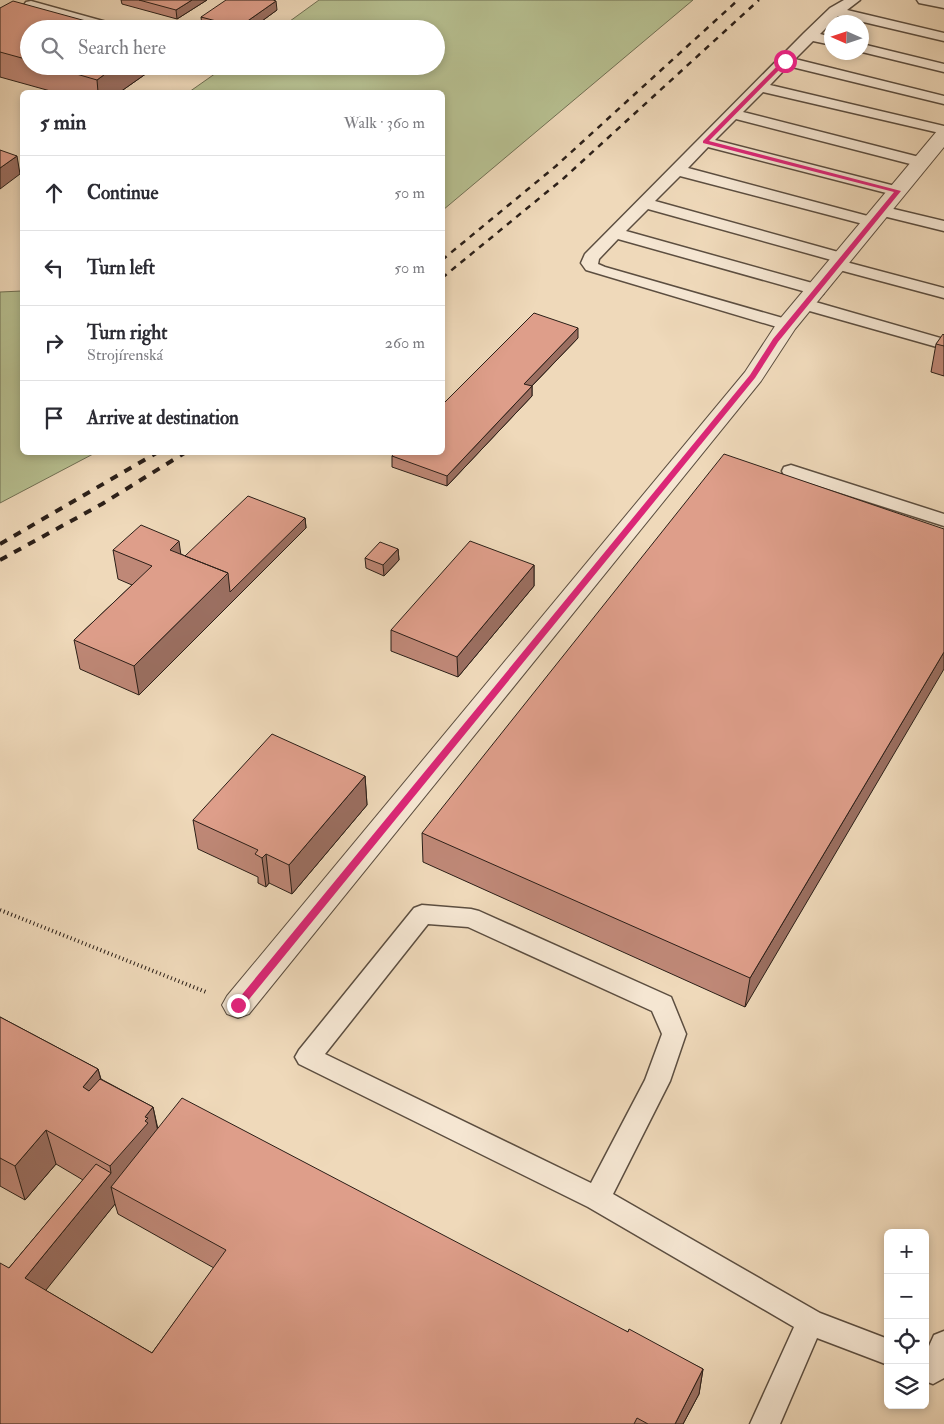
<!DOCTYPE html>
<meta charset="utf-8">
<style>
:root{--surface:#fff;--page:#f2f2f3;--text:#2b2b33;--muted:#7c7c81;--line:#e1e1e2}
body{margin:0;font-family:"IM FELL Double Pica",serif;background:var(--page);color:var(--text)}
.controls{position:absolute;right:15px;bottom:15px;display:grid;overflow:hidden;border-radius:8px;box-shadow:0 2px 8px #0003}
.controls button{width:45px;height:45px;display:grid;place-items:center;padding:0;border:0;border-bottom:1px solid var(--line);background:var(--surface);color:var(--text);font:25px sans-serif}
.compass{position:absolute;left:824px;top:15px;width:45px;height:45px;border-radius:50%;background:var(--surface);box-shadow:0 2px 8px #0003;rotate:273deg}
.stop{position:absolute;width:15px;height:15px;margin:-11px;border:4px solid #db2777;border-radius:50%;background:#fff}
.stop.end{background:#db2777;border-color:#fff;box-shadow:0 1px 5px #0008}
.list{margin:0;padding:0;list-style:none}
h2{display:flex;justify-content:space-between;align-items:center;height:65px;margin:0;padding:0 20px;font-size:21px}
h2 small{font-size:16px;font-weight:400;color:var(--muted)}
.list li{display:grid;grid-template-columns:32px 1fr auto;gap:15px;align-items:center;box-sizing:border-box;height:75px;padding:0 20px;border-top:1px solid var(--line)}
.list b{display:block;font-size:19px;white-space:nowrap}
.list p{margin:0;font-size:16px;white-space:nowrap;color:var(--muted)}
.list em{font-size:16px;font-style:normal;color:var(--muted)}
.icon{flex:none;width:28px;height:28px;fill:none;stroke:currentColor;stroke-width:2;stroke-linecap:round;stroke-linejoin:round}
.map{position:relative;flex:none;width:944px;height:1424px;overflow:hidden}
.search{position:absolute;background:var(--surface);box-shadow:0 2px 8px #0003;left:20px;top:20px;width:425px;height:55px;display:flex;align-items:center;gap:12px;box-sizing:border-box;padding:0 18px;border-radius:28px;color:var(--muted);font-size:19px}
.panel{position:absolute;background:var(--surface);box-shadow:0 2px 8px #0003;left:20px;top:90px;width:425px;height:365px;border-radius:8px}
.map>svg:first-child{display:block}
</style>
<div class="map">
<svg width="944" height="1424" viewBox="0 0 944 1424">
<rect width="100%" height="100%" fill="#efd9ba"/>
<filter id="stains"><feTurbulence type="fractalNoise" baseFrequency=".004" numOctaves="4"/><feColorMatrix values="0 0 0 0 .2 0 0 0 0 .09 0 0 0 0 .02 0 0 0 .5 -.17"/></filter>
<radialGradient id="worn" r=".72"><stop offset=".6" stop-color="#630" stop-opacity="0"/><stop offset="1" stop-color="#630" stop-opacity=".3"/></radialGradient>
<path fill="#b7c091" stroke="#717054" d="M319,0h374l-250,210 -1,-118h-253l37,-26h210v-37h-157z
M22,291v161l73,1 -95,50v-211z"/>
<g fill="none" stroke-linecap="round" stroke-linejoin="round">
<defs>
<path id="lane" d="M844,0h16l-13,10 97,23v8l-106,-25 -18,18 12,3v8l-19,-4 -18,18 149,37v8l-156,-38 -18,19 174,41v8l-181,-42 -20,20 184,47 3,3 -3,3 -5,2 -186,-48 -21,21 188,48 3,3 -3,3 -5,2 -190,-49 -20,21 191,51 2,3 -2,3h-12l-187,-49 -25,25 194,54 2,3 -5,4 98,26v10l-112,-30 -2,-3 5,-4 -187,-52 -22,22 197,55 2,4 -2,4 -6,1 -199,-56 -19,20 -1,5 7,3 188,54 2,4 -2,4 -6,1 -201,-60 -5,-7 4,-9 219,-221 26,-25z
M917,0h27v8l-25,-5z
M31,1l90,25 2,3h-23l-74,-21 -2,-3 2,-3z
M862,44l82,20v8l-82,-20z
M881,206l63,15v10l-69,-17 -2,-3 2,-3z
M805,299l139,40v10l-145,-41 -2,-4 2,-4z
M791,465l153,49v12l-160,-51 -2,-4 2,-4z
M422,905l49,4 8,2 192,86 15,37 -16,47 -57,113 207,119 68,26v26l-71,-27 -37,86h-30l44,-97 -206,-120 -289,-143 -4,-7 4,-7 115,-142zM428,924l40,3 184,84 10,23 -17,46 -54,103 -266,-129z
M944,1331v47l-11,6 -8,-3v-26l9,-20z"/>
<path id="street" d="M944,129v18l-149,182 -34,52 -512,633 -11,4 -11,-4 -5,-9 5,-9 518,-624 34,-52 158,-189z"/>
</defs>
<use href="#lane" stroke="#5c4e40" stroke-width="3"/>
<use href="#street" stroke="#5c4e40" stroke-width="2"/>
<path stroke="#2b1f18" stroke-width="4" stroke-dasharray="1 3" stroke-linecap="butt" d="M0,910l206,82"/>
<use href="#lane" fill="#f5e6d2" fill-rule="evenodd"/>
<use href="#street" fill="#f5e6d2" fill-rule="evenodd"/>
<path stroke="#2b1f18" stroke-width="2.5" stroke-dasharray="6 6" stroke-linecap="butt" d="M442,260l114,-94 182,-166
M442,278l122,-100 195,-178"/>
<path stroke="#2b1f18" stroke-width="4" stroke-dasharray="8 8" stroke-linecap="butt" d="M0,544l158,-92
M0,560l102,-56 84,-52"/>
</g>
<path fill="#bf8877" stroke="#2b1f18" fill-rule="evenodd" d="M121,0h86l-30,19 -55,-15z
M0,8l29,21v37h128l-37,26h-66l-54,-15z
M277,10l-26,19h-39l-10,-3 -1,-9z
M944,335v41l-13,-4 5,-28z
M578,338l-46,48v10l-85,90 -55,-19v-11z
M305,518l1,10 -167,167 -59,-26 -6,-29 58,-55 -14,-6 -5,-29 68,4 4,2z
M944,529l-199,478 -322,-145 -1,-29z
M398,549l1,11 -15,16 -18,-8 -1,-10z
M534,565v21l-76,91 -67,-26v-21z
M365,776l2,29 -75,89 -23,-11 -3,4 -8,-4v-6l-60,-28 -5,-29z
M0,1017l98,52 3,10 52,28 5,22 470,203 75,37 -4,25 -16,30h-683l9,-156 74,-88 -27,-16 -31,36 -25,-14zM115,1204l3,10 96,54 -62,85 -107,-63z"/>
<path fill="#9b6f61" stroke="#2b1f18" d="M192,0h15l-30,19 -1,-9z
M276,1l1,9 -26,19h-12v-2z
M116,66h41l-37,26h-22l-1,-12z
M17,156l3,18 -20,15v-21z
M578,328v10l-54,56v-10z
M532,386v10l-85,90v-10z
M305,518l1,10 -167,167 -5,-29 94,-93z
M179,541l4,29 -13,-20z
M398,549l1,11 -15,16 -1,-11z
M534,565v21l-76,91 -1,-20z
M944,652v17l-199,338 5,-29z
M365,776l2,29 -75,89 -3,-29z
M266,854l3,29 -3,4 -4,-29z
M98,1069l9,35 -24,-17z
M153,1107l7,35 -49,45 4,17 -81,101 -9,-27 86,-105 -1,-7 35,-49z
M46,1130l10,34 -31,36 -10,-34z
M703,1369l-4,25 -16,30h-8z"/>
<path fill="#de9e8a" stroke="#2b1f18" d="M139,0h53l-16,10z
M226,0h47l3,1 -37,26 -38,-10z
M13,1l102,28h-86v31l-29,-8v-44z
M49,66h67l-19,14z
M0,150l17,6 -17,12z
M534,313l44,15 -54,56 8,2 -85,90 -55,-20 3,-4h47v-47z
M943,334l1,1v11l-8,-2z
M724,454l220,75v123l-194,326 -328,-145z
M248,496l57,22 -75,74 -2,-19 -43,-17z
M141,525l38,16 -9,9 58,23 -94,93 -60,-26 78,-74 -39,-16z
M470,541l64,24 -77,92 -66,-27z
M380,542l18,7 -15,16 -18,-7z
M272,734l93,42 -76,89 -23,-11 -4,4 -7,-4 3,-4 -65,-30z
M0,1017l98,52 -15,18 6,4 11,-12 53,28 -8,10 3,1 -3,3 3,2 -38,43 -64,-36 -31,36 -15,-8z
M182,1098l446,234 1,-3 74,40 -28,55h-27l-11,-6 -3,6h-634v-161l9,5 87,-104 15,9 -86,105 127,75 74,-103 -115,-63z"/>
<path fill="#db2777" d="M783,60l5,1 -79,80 192,50 -123,151 -23,36 -513,630h-7v-5l515,-628 23,-36 121,-147 -191,-49v-2z"/>
<rect width="100%" height="100%" filter="url(#stains)"/>
<rect width="100%" height="100%" fill="url(#worn)"/>
</svg>
<div class="controls">
<button>+</button>
<button>−</button>
<button><svg class="icon" aria-label="locate" viewBox="0 0 24 24"><circle cx="12" cy="12" r="6"/><path d="M12 2v4M12 18v4M2 12h4M18 12h4"/></svg></button>
<button><svg class="icon" aria-label="layers" viewBox="0 0 24 24"><path d="M12 4l9 5-9 5-9-5zM3 14l9 5 9-5"/></svg></button>
</div>
<svg class="compass" viewBox="-18 -18 36 36"><path d="M0-13l5 13h-10z" fill="#e53935"/><path d="M0 13l5-13h-10z" fill="#7c7c81"/></svg>
<div class="stop" style="left:785px;top:61px"></div>
<div class="stop end" style="left:238px;top:1005px"></div>
<div class="search"><svg class="icon" aria-label="search" viewBox="0 0 24 24"><circle cx="10" cy="10" r="6"/><path d="M15 15l6 6"/></svg>Search here</div>
<section class="panel">
<h2>5 min<small>Walk · 360 m</small></h2>
<ul class="list">
<li><svg class="icon" aria-label="ahead" viewBox="0 0 24 24"><path d="M12 20V5M6 11l6-6 6 6"/></svg><div><b>Continue</b></div><em>50 m</em></li>
<li><svg class="icon" aria-label="left" viewBox="0 0 24 24"><path d="M17 20v-9H6M10 6l-5 5 5 5"/></svg><div><b>Turn left</b></div><em>50 m</em></li>
<li><svg class="icon" aria-label="right" viewBox="0 0 24 24"><path d="M7 20v-9h11M14 6l5 5-5 5"/></svg><div><b>Turn right</b><p>Strojírenská</p></div><em>260 m</em></li>
<li><svg class="icon" aria-label="arrive" viewBox="0 0 24 24"><path d="M6 21V4h12l-3 4 3 4H6"/></svg><div><b>Arrive at destination</b></div></li>
</ul>
</section>
</div>
